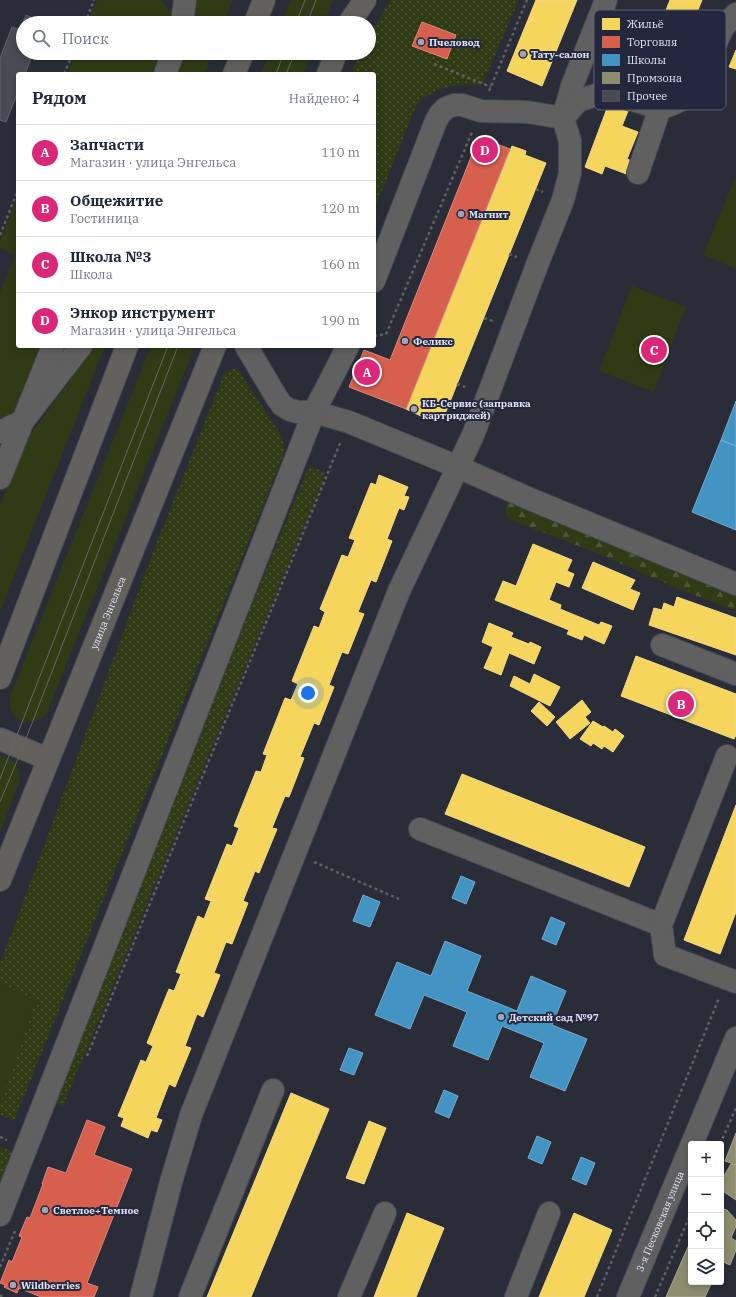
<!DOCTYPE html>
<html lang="ru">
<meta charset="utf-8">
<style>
:root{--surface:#fff;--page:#f6f6f7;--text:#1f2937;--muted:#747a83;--line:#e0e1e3;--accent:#db2777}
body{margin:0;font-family:"IBM Plex Serif",serif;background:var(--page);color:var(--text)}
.controls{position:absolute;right:12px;bottom:12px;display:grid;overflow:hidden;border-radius:4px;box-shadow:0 2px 6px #0003}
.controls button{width:36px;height:36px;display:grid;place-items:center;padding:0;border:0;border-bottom:1px solid var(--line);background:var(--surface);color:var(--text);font:20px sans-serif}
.you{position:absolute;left:308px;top:693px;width:14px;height:14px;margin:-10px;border:3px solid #fff;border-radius:50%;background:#1a73e8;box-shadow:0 0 0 6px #1a73e833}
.badge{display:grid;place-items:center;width:26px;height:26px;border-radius:50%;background:var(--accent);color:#fff;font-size:13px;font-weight:700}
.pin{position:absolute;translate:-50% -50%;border:2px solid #fff;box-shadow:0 1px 4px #0006}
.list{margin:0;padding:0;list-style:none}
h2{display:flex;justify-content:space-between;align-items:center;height:52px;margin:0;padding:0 16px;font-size:17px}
h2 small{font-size:13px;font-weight:400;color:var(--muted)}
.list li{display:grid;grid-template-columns:26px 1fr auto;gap:12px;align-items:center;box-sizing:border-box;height:56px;padding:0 16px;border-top:1px solid var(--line)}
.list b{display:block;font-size:15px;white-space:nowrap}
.list p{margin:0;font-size:13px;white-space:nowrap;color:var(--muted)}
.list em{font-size:13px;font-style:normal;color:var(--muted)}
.icon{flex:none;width:22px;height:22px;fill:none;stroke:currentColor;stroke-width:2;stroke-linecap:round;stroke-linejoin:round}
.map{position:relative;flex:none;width:736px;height:1297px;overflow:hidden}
.search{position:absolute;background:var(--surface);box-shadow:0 2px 6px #0003;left:16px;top:16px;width:360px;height:44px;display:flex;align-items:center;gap:10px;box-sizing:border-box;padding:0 14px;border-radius:22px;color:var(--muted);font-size:15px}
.panel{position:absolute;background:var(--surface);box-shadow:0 2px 6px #0003;left:16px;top:72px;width:360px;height:276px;border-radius:4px}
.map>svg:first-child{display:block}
</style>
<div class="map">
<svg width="736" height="1297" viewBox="0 0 736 1297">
<defs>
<pattern id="forest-firs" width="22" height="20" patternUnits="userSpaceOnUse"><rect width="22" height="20" fill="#2f3b15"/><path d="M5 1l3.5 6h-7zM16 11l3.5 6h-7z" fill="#4d5738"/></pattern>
<pattern id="park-dots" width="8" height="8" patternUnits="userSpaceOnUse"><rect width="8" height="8" fill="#2f3b15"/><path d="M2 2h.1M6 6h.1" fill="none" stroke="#4d5738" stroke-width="1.8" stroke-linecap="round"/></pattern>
</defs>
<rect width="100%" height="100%" fill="#2a2c38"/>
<path fill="#2f3b15" d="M97,0h63c7,6 12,14 14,23h-87z
M193,0h40l-9,23h-36z
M291,0h42l-9,23h-43z
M75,53h94l-9,21h-93z
M182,53h30l-8,21h-30z
M269,53h43l-9,21h-42z
M736,176v93l-33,-14z
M18,196v150h34l-36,65 -16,13v-132l15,-37 -15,-7v-7z
M632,286l54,21 -32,85 -55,-21z
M95,346h10l-105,266v-107l25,-63z
M151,346h44l-148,367c-16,19 -42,7 -37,-17z
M0,756c13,1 20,11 20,24l-20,53z
M0,983l36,17 -36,104z"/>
<path fill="url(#forest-firs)" d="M513,498l223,91v22l-57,-22 -90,-39 -81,-31 -3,-14z"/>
<path fill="url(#park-dots)" d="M390,0h129l-37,85c-25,-2 -46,1 -65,19l-43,106v-136h-23l9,-21h9v-16z
M234,368l3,1 4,5 40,61 3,10 -1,11 -269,665 -14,-6v-11l36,-103 -36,-18v-19l150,-404 74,-186 4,-4z
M309,466l17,7 -263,633 -11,-5 193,-481z
M0,1146l14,6 -14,36z"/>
<path fill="#f6d55c" stroke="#f0da89" d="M536,0h41l-35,86 -35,-15z
M670,0h32l-25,62 -27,-11z
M736,50v19l-7,-2z
M609,103l19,8 -6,15 16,6 -11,27 7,3 -5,13 -24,-9 -3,8 -17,-7z
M512,146l14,5 -1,4 21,8 -103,256 -20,-7 -2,4 -15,-7z
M379,475l29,12 -4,9 5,1 -5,13 -5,-2 -12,31 5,2 -16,41 -5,-2 -13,32 6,2 -16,40 -6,-2 -13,33 5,2 -15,38 -5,-2 -14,34 4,1 -15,39 -4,-1 -13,32 5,1 -18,44 -4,-2 -12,30 5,2 -16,41 -6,-2 -12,31 6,2 -17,42 -6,-3 -12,32 6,2 -16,39 -6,-3 -13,34 6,2 -5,12 -6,-2 -3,8 -27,-12 3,-8 -6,-2 23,-56 5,2 7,-16 -6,-3 22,-54 5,2 7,-17 -5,-2 22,-56 6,3 7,-18 -6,-2 22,-55 5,2 7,-18 -5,-2 22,-55 5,1 6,-17 -4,-1 22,-56 6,2 7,-16 -6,-3 22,-55 5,2 6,-16 -5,-3 22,-54 6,2 7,-17 -6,-2 22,-55 5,2z
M533,544l39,16 -5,11 7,3 -5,13 -13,-5 -7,18 12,5 -1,4 39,16 2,-3 11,4 -8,18 -20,-9 -2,5 -15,-6 2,-4 -74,-30 8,-19 13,5z
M593,562l42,18 -5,9 10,4 -7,17 -51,-22z
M677,597l59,21v37l-87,-30 5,-17 8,2 2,-7 10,4z
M489,623l24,10 -2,4 18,7 1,-2 11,5 -7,17 -25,-11 -8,22 -17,-7 9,-21 -11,-5z
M636,656l100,38v41l-2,4 -113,-43z
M534,674l26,13 -10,19 -40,-20 4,-10 16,8z
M582,700l9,12 -6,5 5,6 -20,16 -14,-17z
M539,702l16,15 -8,9 -16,-15z
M593,721l10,6 1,-1 9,6 2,-3 9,7 -11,16 -9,-6 -2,3 -9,-6 -2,3 -11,-7z
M462,774l183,73 -16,40 -184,-73z
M736,805v107l-16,42 -36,-14z
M291,1093l38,16 -78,188h-44z
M369,1121l17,7 -22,56 -18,-6z
M407,1213l37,15 -28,69h-42z
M574,1213l38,17 -28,67h-45z"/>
<path fill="#d6604d" stroke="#d9887f" d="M422,22l34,13 -9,24 -35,-13z
M479,137l31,12 -104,260 -57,-22 15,-37 26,10z
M87,1120l18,7 -11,28 38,14 -45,114 11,4 -4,10h-53l-22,-9 -2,5 -13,-6 1,-2 -5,-2 9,-23 3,2 10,-25 -3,-1 8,-19 3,1 13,-34h-1l6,-17 18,6z"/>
<path fill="#4393c3" stroke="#72abd1" d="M736,401v45l-15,-6z
M721,440l15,6v84l-44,-18z
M461,876l14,6 -9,22 -14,-6z
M363,895l17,7 -10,25 -17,-6z
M551,917l14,6 -9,22 -14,-6z
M445,941l36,15 -14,35 50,20 14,-35 35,15 -14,34 35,14 -22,52 -35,-14 14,-34 -42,-17 -14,34 -35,-14 14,-34 -43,-17 -14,34 -35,-14 22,-53 34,14z
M349,1048l14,5 -9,22 -14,-5z
M444,1090l14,6 -9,22 -14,-6z
M537,1136l14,6 -9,22 -14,-6z
M581,1157l14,6 -9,22 -14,-6z"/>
<path fill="#8c8c6e" stroke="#a6a696" d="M736,1133v32l-11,-4z
M731,1164l5,2v34l-15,-10v-9z
M721,1208l6,2 9,10v6l-5,12 5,3v9l-6,15 -9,-4z
M691,1240v42h21l-7,15h-39z"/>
<path fill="#484a54" stroke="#63656f" d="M26,15l12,5 -1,3h-14v30h10l-8,21h-7v18l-12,30 -6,-2v-62l12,-31 8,3z"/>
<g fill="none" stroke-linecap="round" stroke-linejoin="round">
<defs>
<g id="minor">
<path d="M182,23l3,-23"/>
<path d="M165,74l8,-21"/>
<path d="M660,108c43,-9 45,-45 62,-78 3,-6 9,-11 14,-16"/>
<path d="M374,281l62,-160 4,-7 6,-6 8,-3h8l19,6 46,1 36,6 9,-32 34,-86"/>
<path d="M246,346l31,52 5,7 8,5 8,2h16l35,10 109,45 72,32 206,85"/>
<path d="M0,432l23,-11 58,-75"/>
<path d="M0,478l53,-132"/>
<path d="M662,645l74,29"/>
<path d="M420,829l241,96 4,30 71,27"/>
<path d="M661,925l66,-169"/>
<path d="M692,1144l44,-106"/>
<path d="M0,1215l314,-803 34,-66"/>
<path d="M141,1297l30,-115 20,-67 208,-524 74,-156 64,-170 26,-65 7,-27v-32l-7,-23 15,-17 21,-7 26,4 35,10 -22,65"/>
<path d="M190,1297l83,-207"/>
<path d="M349,1297l36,-84"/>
<path d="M516,1297l33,-84"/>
<path id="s1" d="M628,1297l63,-151"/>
</g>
<g id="major">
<path d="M255,23l9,-23"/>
<path d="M349,23l16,-23"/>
<path d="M234,74l9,-21"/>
<path d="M328,74l8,-21"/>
<path d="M0,678l127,-332"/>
<path d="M0,739l48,20"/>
<path id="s2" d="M0,880l215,-534"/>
</g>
</defs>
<use href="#minor" stroke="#444751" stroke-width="24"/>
<use href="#major" stroke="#444751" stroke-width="24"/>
<path stroke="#605f61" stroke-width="2.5" stroke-dasharray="3 3" stroke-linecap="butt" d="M85,23l9,-23
M434,64l57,23
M64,74l9,-21
M489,91l38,-91
M536,189l7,3
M0,235l18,-45
M509,254l8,3
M484,318l9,3
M374,336l12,-2 87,-204
M457,384l11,4
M314,862l85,37
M87,1056l254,-615
M0,1137l7,3
M720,1144l16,-36
M0,1267l15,-36
M0,1295l2,2
M597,1297l122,-299
M655,1297l36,-84"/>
<use href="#minor" stroke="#616061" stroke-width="22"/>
<use href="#major" stroke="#63615e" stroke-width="22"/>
<path stroke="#666568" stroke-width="1" d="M296,23l9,-23
M307,23l9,-23
M276,74l8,-21
M286,74l9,-21
M0,779l168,-433
M0,802l22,-53 156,-403"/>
</g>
<g fill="#a1a4b2" stroke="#24283e" stroke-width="1.5">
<circle cx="421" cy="42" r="4"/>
<circle cx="523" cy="54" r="4"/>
<circle cx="461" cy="214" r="4"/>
<circle cx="405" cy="341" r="4"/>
<circle cx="414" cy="409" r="4"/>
<circle cx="501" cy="1017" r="4"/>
<circle cx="45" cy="1210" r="4"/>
<circle cx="13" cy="1285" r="4"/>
</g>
<g text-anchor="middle" stroke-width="4" stroke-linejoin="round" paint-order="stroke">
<g font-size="10" font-weight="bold" fill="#e1e4f3" stroke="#24283e" text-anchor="start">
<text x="429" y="46">Пчеловод</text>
<text x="531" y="58">Тату-салон</text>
<text x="469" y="218">Магнит</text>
<text x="413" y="345">Феликс</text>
<text x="422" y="407">КБ-Сервис (заправка<tspan x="422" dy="12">картриджей)</tspan></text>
<text x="509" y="1021">Детский сад №97</text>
<text x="53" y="1214">Светлое+Темное</text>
<text x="21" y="1289">Wildberries</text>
</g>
<g font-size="10" fill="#e1e4f3" stroke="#24283e">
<text dy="4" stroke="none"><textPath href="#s2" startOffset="288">улица Энгельса</textPath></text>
<text dy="4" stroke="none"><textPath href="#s1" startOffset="82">3-я Песковская улица</textPath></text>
</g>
</g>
<rect x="594" y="10" width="132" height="100" rx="6" fill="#24283e" stroke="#5d6074" stroke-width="1"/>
<rect x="602" y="18" width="18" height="12" fill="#f6d55c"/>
<rect x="602" y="36" width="18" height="12" fill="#d6604d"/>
<rect x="602" y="54" width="18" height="12" fill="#4393c3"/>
<rect x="602" y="72" width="18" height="12" fill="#8c8c6e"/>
<rect x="602" y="90" width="18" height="12" fill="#484a54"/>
<g font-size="11" fill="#e1e4f3">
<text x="627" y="28">Жильё</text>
<text x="627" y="46">Торговля</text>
<text x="627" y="64">Школы</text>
<text x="627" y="82">Промзона</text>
<text x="627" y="100">Прочее</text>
</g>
</svg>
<div class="controls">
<button>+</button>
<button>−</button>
<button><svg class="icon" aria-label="locate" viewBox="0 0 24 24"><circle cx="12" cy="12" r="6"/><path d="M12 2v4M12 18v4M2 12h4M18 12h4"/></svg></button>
<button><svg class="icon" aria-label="layers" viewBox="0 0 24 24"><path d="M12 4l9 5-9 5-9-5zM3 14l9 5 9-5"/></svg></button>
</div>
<div class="you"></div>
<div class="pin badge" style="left:367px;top:372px">A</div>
<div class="pin badge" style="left:681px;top:704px">B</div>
<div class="pin badge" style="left:654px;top:350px">C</div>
<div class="pin badge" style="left:485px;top:150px">D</div>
<div class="search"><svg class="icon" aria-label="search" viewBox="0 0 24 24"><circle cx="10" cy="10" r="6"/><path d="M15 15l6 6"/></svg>Поиск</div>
<section class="panel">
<h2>Рядом<small>Найдено: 4</small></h2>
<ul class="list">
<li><span class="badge">A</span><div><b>Запчасти</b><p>Магазин · улица Энгельса</p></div><em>110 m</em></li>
<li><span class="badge">B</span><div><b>Общежитие</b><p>Гостиница</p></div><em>120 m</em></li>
<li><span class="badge">C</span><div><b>Школа №3</b><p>Школа</p></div><em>160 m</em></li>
<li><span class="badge">D</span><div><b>Энкор инструмент</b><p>Магазин · улица Энгельса</p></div><em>190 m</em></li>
</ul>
</section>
</div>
